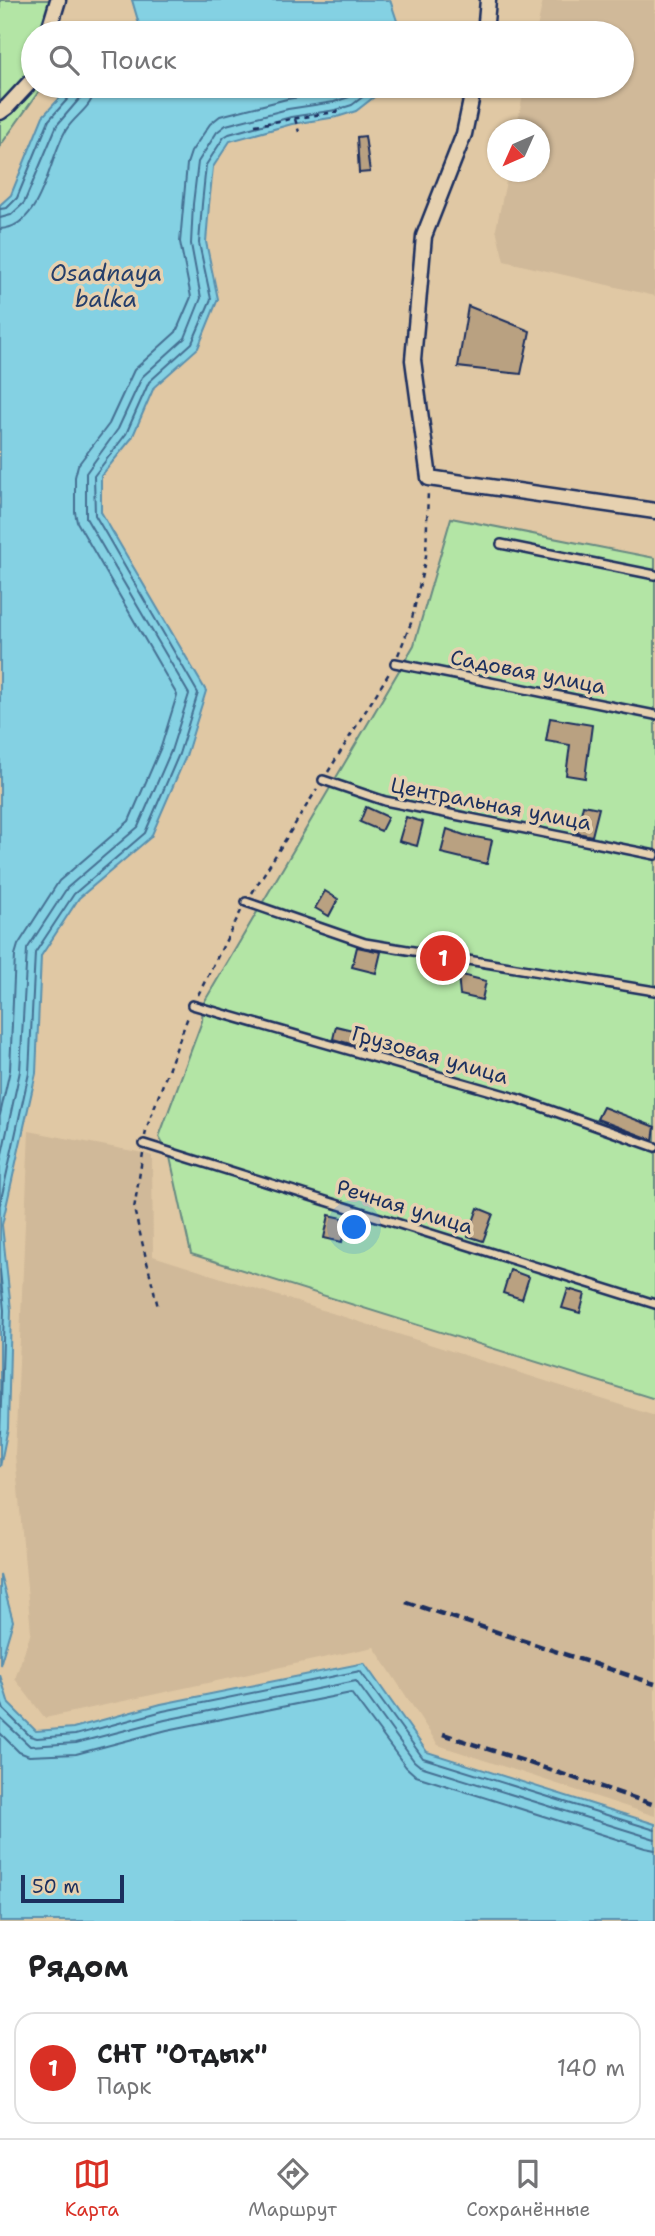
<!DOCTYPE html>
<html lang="ru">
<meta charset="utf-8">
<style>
:root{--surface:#fff;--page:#f6f6f6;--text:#202124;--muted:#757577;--line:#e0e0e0;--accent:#d93025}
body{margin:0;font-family:"Shantell Sans",sans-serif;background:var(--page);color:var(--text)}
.compass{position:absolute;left:487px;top:119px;width:63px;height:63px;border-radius:50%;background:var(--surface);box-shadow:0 2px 5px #0004;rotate:225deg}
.scale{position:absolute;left:21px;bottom:18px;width:103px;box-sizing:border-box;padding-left:7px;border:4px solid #1b2f5e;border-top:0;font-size:19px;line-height:24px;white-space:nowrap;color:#1b2f5e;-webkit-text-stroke:5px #e6d1b0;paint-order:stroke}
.you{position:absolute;left:355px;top:1228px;width:24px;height:24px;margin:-18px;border:5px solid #fff;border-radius:50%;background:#1a73e8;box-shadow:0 0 0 10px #1a73e833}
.badge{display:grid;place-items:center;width:46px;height:46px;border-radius:50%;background:var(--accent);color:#fff;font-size:23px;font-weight:700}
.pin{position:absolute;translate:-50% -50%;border:4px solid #fff;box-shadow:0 2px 7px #0006}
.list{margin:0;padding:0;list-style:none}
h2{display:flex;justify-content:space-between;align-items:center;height:91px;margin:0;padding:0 28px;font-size:30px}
h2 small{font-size:23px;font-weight:400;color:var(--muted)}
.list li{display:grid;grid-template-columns:46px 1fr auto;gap:21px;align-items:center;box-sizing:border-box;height:112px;margin:0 14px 14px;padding:0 14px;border:2px solid var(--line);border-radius:21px}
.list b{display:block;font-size:26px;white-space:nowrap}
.list p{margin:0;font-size:23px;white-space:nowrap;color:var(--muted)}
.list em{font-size:23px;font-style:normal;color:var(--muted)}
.icon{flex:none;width:38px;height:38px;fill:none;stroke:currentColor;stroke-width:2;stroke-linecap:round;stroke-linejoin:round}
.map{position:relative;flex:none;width:655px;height:1921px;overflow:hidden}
.search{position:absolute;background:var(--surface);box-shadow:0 2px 5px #0004;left:21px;right:21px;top:21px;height:77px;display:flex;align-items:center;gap:18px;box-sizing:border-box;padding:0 24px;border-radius:38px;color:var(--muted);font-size:26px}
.sheet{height:217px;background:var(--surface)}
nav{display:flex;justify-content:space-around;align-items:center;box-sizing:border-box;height:98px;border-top:2px solid var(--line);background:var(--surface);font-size:19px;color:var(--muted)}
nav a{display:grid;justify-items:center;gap:4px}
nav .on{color:var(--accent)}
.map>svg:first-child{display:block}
</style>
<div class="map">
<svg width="655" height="1921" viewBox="0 0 655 1921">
<rect width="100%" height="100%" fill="#e0c8a4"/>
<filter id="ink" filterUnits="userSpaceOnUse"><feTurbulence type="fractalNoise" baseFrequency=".0143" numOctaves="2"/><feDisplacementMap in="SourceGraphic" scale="14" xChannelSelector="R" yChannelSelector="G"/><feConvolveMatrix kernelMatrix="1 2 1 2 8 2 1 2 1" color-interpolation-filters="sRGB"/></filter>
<g filter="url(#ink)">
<path fill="#d0b999" d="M543,0h112v296l-151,-35 -8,-32 12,-57h32v-42l-24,-1 9,-43h97v-53h-86z
M29,1131l114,22 9,3 1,100 502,160v400l-217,-71 -64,-98 -329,71 -30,-39 16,-47 -16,-177z"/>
<path fill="#b3e5a5" stroke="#678a82" stroke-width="2" d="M0,0h58l-6,33h-19v53l9,1 -42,59z
M451,518l204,40v841l-464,-145 -21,-97 -11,-20 43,-116 1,-17 211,-359z"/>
<path fill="#84d1e3" stroke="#5a90ae" stroke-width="2" d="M132,0h258l11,33h-269l7,-9z
M71,86h317l-32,25 -19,6 -45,7 -62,17 -17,26 -4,38 -3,37 12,57 -20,49 -44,39 -22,51 -31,38v36l105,179 -20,65 -35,81 -72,61 -38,58 -5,117 -34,152 9,85 -3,118 -8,39v-1262l11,-10 32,-79z
M0,1574l13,47 -13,44z
M364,1663l63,89 228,72v97h-655v-246l9,29 27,27 37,-3 88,-24z"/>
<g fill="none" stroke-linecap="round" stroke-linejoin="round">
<path stroke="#457093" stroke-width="2" d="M0,209l7,-1 10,-10 32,-78 24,-27 2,-7
M0,218l11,-3 13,-12 33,-78 24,-28 3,-11
M0,229c43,-2 48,-70 66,-99 10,-16 28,-23 29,-44
M0,1115l10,-45 5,-115 3,-10 41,-64 70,-60 32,-74 16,-52 -100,-173 -2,-10v-35l3,-12 31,-41 25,-54 42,-38 15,-35 -11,-55 7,-78 4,-12 19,-28 10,-8 67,-17 44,-7 15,-6
M0,1163l20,-92 7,-122 40,-61 71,-61 33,-76 18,-57 -103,-176v-45l32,-44 24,-52 43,-39 16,-40 -10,-54 2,-40 5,-42 19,-30 9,-7 62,-16 46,-7 15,-5 14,-11
M0,1204l29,-131 6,-120 39,-59 71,-61 34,-79 19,-61 -103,-178 -1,-39 32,-42 23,-52 43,-39 19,-44 -12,-56 3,-39 4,-39 18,-28 5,-3 62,-17 45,-7 16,-5 25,-19
M0,1270l4,40 -4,123
M0,1699l4,11 26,26 7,2 38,-3 88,-24 197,-40 63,87 232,72
M0,1718l30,28 46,-3 89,-23 191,-39 58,80 6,5 235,73
M0,1733l19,19 10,4 47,-2 91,-24 184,-37 55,74 10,9 229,72 10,2"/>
</g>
<path fill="#b9a181" stroke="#1b2f5e" stroke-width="2" d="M365,136l5,36 -11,1 -2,-36z
M468,306l62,25 -9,43 -63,-7z
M550,718l42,7 -7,53 -19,-3 4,-30 -24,-4z
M429,791l23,3 -2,13 -22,-4z
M583,805l16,3 -7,28 -15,-3z
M366,807l22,10 -7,14 -21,-9z
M406,817l17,5 -6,24 -18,-5z
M447,829l17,6 28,5 -5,24 -46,-11z
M325,891l13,8 -9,17 -14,-8z
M357,947l24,5 -5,21 -24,-6z
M458,974l28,7 -4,19 -22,-5z
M336,1026l33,8 -4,14 -32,-9z
M603,1107l52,20 -2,13 -56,-21z
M478,1208l15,6 -10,27 -15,-5z
M329,1215l18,4 -5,23 -18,-4z
M510,1270l19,7 -7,22 -19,-6z
M568,1289l17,5 -5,19 -18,-5z"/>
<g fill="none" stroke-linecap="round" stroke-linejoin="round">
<defs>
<path id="service" d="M501,544l154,31
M395,663l260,52
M323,780l62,21 270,54
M246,902l119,41 290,48
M192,1005l327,94 136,48
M144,1144l511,160"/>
<path id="minor" d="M48,33l10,-33
M485,33l3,-33
M474,86l-10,48 -40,102 -11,124 16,118 226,33
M0,112l7,-5 26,-28"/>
</defs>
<use href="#service" stroke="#1b2f5e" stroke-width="12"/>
<use href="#minor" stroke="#1b2f5e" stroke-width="19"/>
<path stroke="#1b2f5e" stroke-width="2.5" stroke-dasharray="5 5" stroke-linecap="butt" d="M295,119l4,13
M255,125l86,-14
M398,655l13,-32 15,-67 2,-66
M328,772l63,-102
M252,893l65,-104
M198,995l43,-84
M145,1136l2,-9 42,-113
M143,1153l-9,56 24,98"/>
<use href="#service" stroke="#e6d1b0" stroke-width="7"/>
<use href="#minor" stroke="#e6d1b0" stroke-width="14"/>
<path stroke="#1b2f5e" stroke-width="4.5" stroke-dasharray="10 5" stroke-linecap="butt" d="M406,1602l249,82
M443,1734l212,71"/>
</g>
</g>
<g text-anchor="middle" stroke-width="7" stroke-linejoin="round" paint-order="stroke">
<g font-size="21" fill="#1b2f5e" stroke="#e6d1b0">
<text transform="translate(528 672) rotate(11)" y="7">Садовая улица</text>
<text transform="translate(491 804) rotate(11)" y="7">Центральная улица</text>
<text transform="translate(430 1055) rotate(16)" y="7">Грузовая улица</text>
<text transform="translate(405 1207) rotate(17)" y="7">Речная улица</text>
</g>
<g font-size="23" font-style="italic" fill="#263f6b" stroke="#e6d1b0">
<text x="106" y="281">Osadnaya<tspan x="106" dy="26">balka</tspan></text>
</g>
</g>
</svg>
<svg class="compass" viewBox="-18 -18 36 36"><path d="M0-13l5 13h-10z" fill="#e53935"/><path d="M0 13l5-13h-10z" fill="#757577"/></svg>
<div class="scale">50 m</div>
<div class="you"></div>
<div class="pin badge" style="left:443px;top:958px">1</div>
<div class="search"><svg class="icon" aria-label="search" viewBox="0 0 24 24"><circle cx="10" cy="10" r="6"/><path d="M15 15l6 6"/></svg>Поиск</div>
</div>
<section class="sheet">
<h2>Рядом<small></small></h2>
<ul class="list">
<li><span class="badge">1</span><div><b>СНТ &quot;Отдых&quot;</b><p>Парк</p></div><em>140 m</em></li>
</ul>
</section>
<nav>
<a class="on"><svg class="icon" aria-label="map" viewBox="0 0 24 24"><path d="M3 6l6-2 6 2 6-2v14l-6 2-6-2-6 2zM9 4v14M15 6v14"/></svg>Карта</a>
<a><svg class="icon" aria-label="directions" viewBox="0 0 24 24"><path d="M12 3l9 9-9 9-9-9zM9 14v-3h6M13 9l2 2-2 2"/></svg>Маршрут</a>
<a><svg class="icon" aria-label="saved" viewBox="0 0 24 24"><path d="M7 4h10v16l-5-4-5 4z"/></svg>Сохранённые</a>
</nav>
